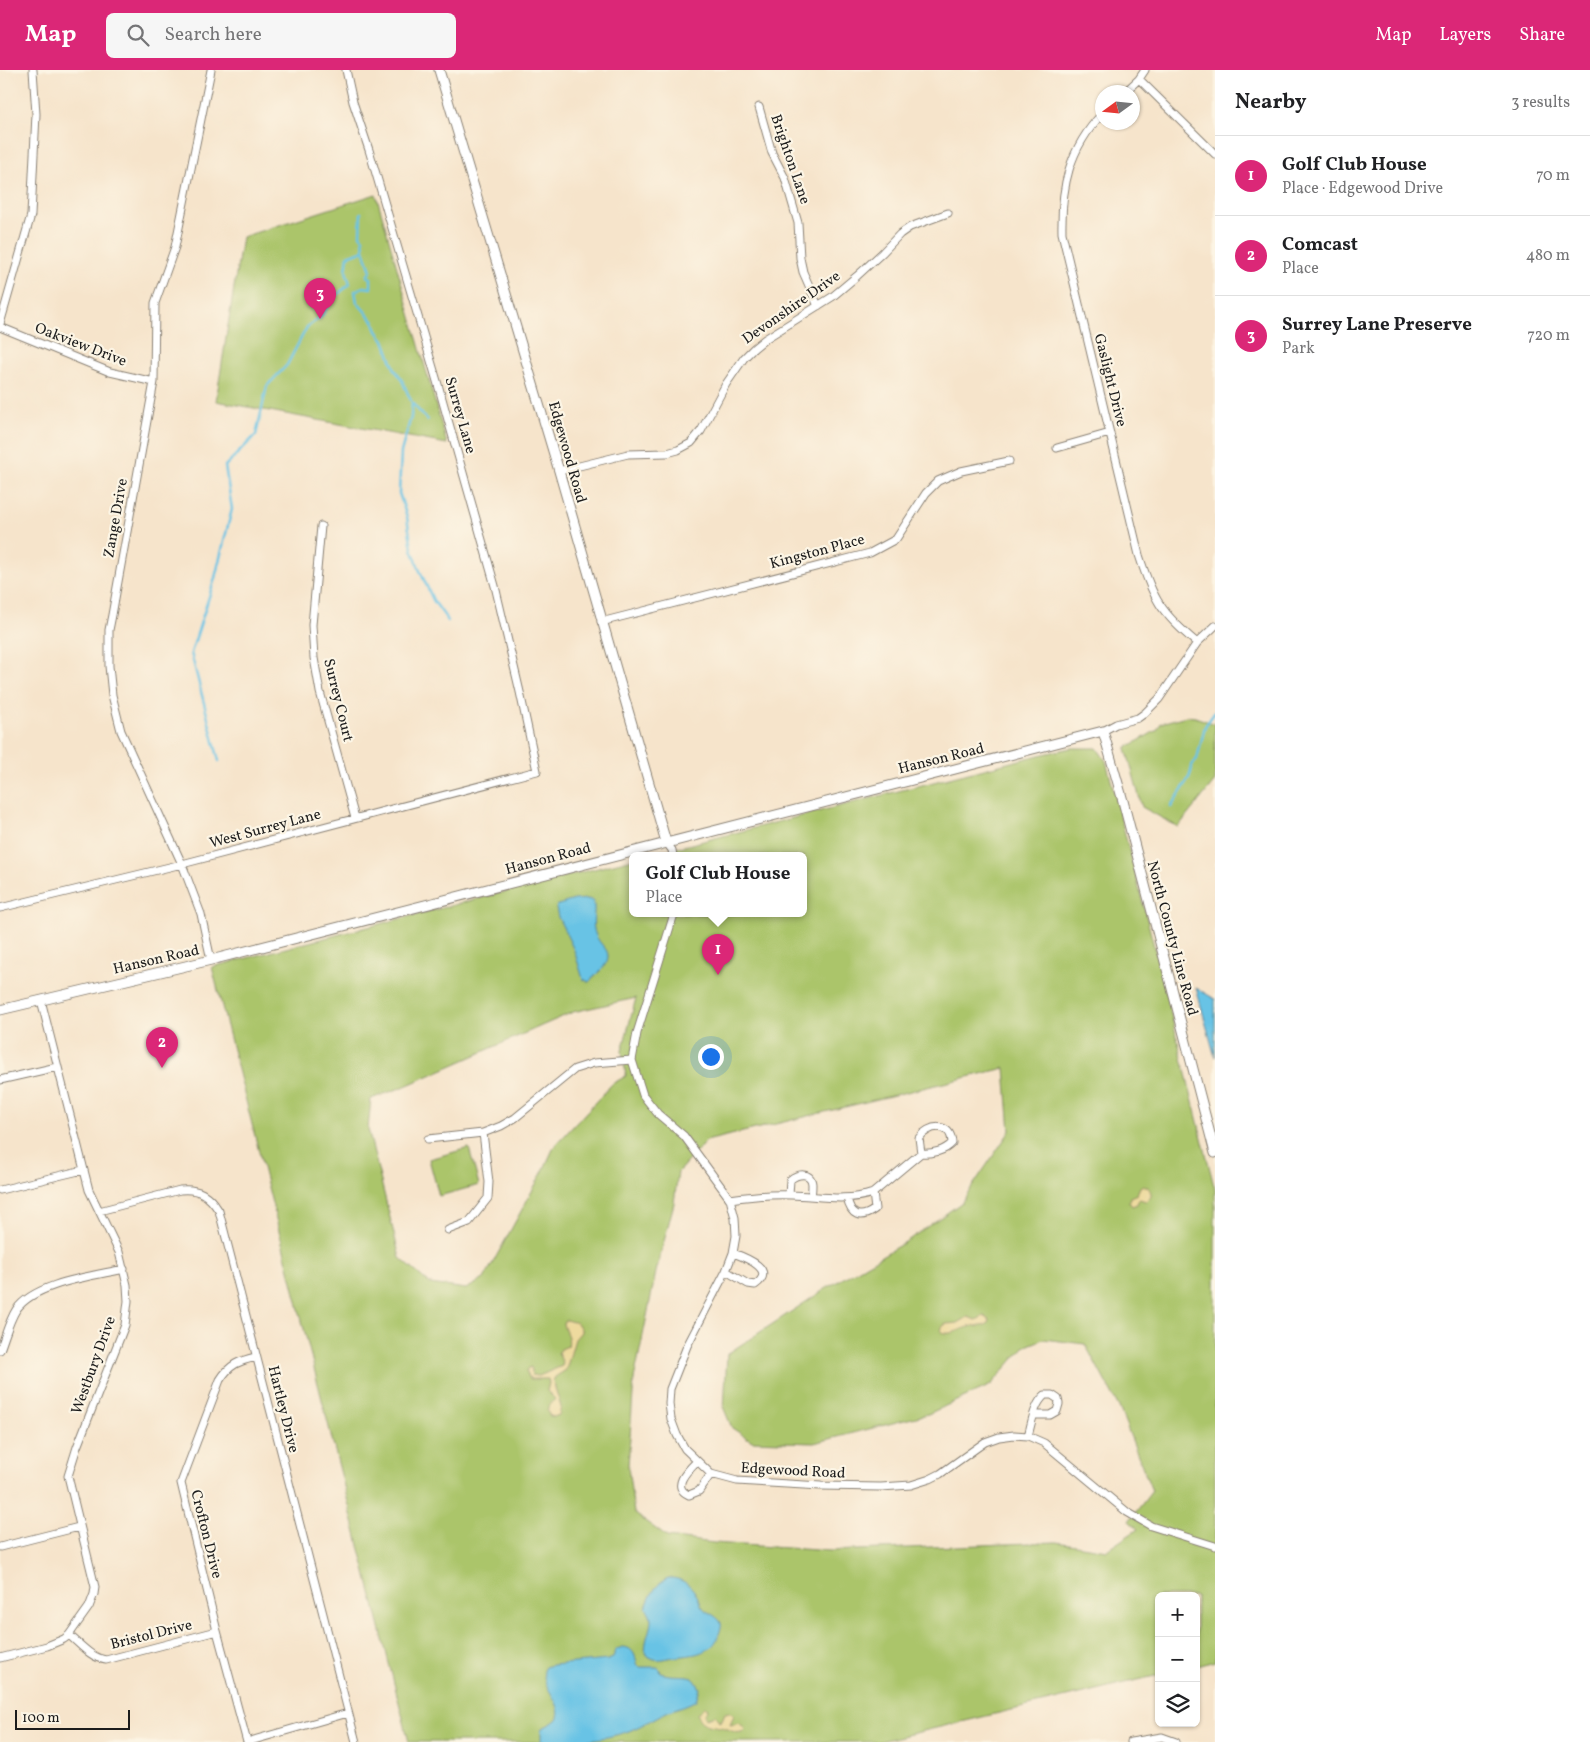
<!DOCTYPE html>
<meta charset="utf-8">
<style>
:root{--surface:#fff;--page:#f6f6f6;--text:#202124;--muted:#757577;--line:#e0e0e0;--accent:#db2777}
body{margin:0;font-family:Vollkorn,serif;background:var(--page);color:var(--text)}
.controls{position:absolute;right:15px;bottom:15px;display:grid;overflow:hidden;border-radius:8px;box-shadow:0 1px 4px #0004}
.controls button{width:45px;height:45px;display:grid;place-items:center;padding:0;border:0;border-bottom:1px solid var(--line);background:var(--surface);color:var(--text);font:25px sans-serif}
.compass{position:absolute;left:1095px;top:15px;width:45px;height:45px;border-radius:50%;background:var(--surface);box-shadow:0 1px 4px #0004;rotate:255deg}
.scale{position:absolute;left:15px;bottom:12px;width:115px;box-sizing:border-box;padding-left:5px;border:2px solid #1c1c1c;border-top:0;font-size:14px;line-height:18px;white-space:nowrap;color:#1c1c1c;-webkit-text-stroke:4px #fcf5e5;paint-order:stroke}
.you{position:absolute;left:710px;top:986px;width:18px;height:18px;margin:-12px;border:4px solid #fff;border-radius:50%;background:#1a73e8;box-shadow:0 0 0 8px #1a73e833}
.badge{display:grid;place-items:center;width:32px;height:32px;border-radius:50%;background:var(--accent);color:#fff;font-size:16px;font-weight:700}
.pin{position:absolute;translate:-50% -41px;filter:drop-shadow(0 1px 2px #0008)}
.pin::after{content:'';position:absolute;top:26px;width:18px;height:15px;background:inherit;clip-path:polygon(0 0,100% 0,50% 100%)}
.popup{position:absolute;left:629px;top:782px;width:178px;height:65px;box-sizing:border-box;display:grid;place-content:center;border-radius:8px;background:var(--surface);filter:drop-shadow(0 1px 4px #0005);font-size:16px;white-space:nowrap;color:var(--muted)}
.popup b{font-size:19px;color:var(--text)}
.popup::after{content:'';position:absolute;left:50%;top:100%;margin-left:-10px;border:10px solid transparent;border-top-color:var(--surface)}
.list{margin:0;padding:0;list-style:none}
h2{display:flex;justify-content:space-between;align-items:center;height:65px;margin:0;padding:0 20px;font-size:21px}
h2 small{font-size:16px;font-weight:400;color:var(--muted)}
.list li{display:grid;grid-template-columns:32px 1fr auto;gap:15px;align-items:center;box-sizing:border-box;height:80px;padding:0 20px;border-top:1px solid var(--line)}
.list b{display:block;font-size:19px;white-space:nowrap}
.list p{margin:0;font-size:16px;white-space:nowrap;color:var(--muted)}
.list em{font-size:16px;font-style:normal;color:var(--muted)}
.icon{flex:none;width:28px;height:28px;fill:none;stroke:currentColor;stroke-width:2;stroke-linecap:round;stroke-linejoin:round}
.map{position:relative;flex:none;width:1215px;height:1672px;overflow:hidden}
header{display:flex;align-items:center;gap:30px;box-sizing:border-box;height:70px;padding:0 25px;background:var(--accent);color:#fff}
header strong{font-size:24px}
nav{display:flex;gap:28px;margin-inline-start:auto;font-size:18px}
.search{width:350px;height:45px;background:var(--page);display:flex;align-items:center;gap:12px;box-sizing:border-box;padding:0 18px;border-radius:8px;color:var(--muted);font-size:19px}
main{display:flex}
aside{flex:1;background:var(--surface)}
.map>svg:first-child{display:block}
</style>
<header>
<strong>Map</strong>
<div class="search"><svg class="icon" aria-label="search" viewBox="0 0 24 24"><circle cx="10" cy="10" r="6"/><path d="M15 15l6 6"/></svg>Search here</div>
<nav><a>Map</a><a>Layers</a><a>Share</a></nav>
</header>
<main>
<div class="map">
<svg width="1215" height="1672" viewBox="0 0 1215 1672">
<rect width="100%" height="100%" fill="#fcf5e5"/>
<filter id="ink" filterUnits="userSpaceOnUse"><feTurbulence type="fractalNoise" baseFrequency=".02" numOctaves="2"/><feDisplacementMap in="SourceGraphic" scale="10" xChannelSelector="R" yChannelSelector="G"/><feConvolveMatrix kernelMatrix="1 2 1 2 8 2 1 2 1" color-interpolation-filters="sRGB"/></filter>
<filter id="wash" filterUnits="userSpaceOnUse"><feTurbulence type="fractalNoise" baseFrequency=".0096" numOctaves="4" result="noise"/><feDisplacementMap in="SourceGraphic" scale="20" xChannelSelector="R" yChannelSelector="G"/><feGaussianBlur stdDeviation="1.12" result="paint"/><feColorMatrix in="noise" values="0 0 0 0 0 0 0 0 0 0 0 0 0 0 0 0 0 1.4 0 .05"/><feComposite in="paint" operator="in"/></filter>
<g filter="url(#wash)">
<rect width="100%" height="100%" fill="#f6e4cb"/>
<path fill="#abc56b" stroke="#647044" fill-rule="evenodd" d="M376,124l71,250 -231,-43 26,-164z
M1186,646l9,1 20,7v57l-37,46 -36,-20 -16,-59 31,-18 4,-7z
M1071,678h26l9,13 49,189 60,240v471l-19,5v-70h-37v79l-282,67h-468l-197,-775 421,-108v55h170v-58h-158l394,-101zM636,928l-14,53 4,25 -14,8 -58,63 -11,24 -59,108 -18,10 -36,-5 -30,-26 -32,-129 3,-30 32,-12 170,-75zM1005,998l5,63 -49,72 -54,38 -77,45 -103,68 -3,55 8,19 20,13 62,2 114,-29 63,-29 33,-38 19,-8 42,5 34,63 33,84 -23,30 9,8 -31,21 -51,-8 -225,9 -117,-8 -47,-6 -33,-24 -6,-47 6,-87 22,-107 18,-69 4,-31 28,-31z
M469,1078l10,37 -40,11 -10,-37z"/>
<path fill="#eeda9e" stroke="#857b5d" d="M1143,1115l5,2c4,6 5,11 -2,14l-7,-2 -2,5 -5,2 -3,-4 1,-5 7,-3 3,-7z
M984,1246l6,4 -1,3c-7,5 -12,2 -20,4 -10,2 -17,9 -28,5l1,-5 4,-3 12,-1 10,-6 8,3z
M566,1250l11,3 4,6v3l-6,7 -9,31 -11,7 -2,4 8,26 -2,8 -5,2 -4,-1c-6,-8 0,-11 5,-17l-8,-8 2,-8 -1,-4h-18l-4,-8 2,-3 3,-1 1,8 7,1 23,-10 1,-3 -5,-10 3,-4 7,-3c3,-10 -5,-15 -5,-24z
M704,1637h3l1,3 -4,5 2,3 9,-3 4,7 3,-2 3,-7 5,-1 4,3 -4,10 9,-2 6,5 -1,3c-9,4 -12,-1 -19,-3 -11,-3 -25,-1 -28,-14z"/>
<path fill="#67c3e5" stroke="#427080" d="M588,829l5,2c3,9 -1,19 1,28 1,7 5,12 9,17 14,14 -5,26 -14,36l-6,-3 -9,-29 -16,-33 -2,-9 2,-3 16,-5z
M1196,918l19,11v58z
M668,1508c11,-1 23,6 28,16 3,4 4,10 7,14 5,5 15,8 18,15 1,3 -1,8 -2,11 -5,20 -27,21 -44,23 -10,1 -19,6 -29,-2 -4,-19 13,-33 0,-47 4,-12 9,-24 22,-30z
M622,1577c12,0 13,9 16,19l2,1h17l3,2 1,4c11,4 21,1 32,4l7,11 -4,12c-8,5 -16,7 -25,10 -14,6 -27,15 -42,21 -28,10 -58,11 -88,11v-12c4,-5 12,-6 16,-11 9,-15 -20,-34 -12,-52l7,-2 56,-5 5,-2 2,-8z"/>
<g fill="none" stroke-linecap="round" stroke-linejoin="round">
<path stroke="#67c3e5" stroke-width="2.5" d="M361,143l-1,22 3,4 1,11 7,21 -4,5 4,2v10l-8,-1 -8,4 2,11 17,20 3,9 7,9 11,30 6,8 11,25 -1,14 -10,35 -2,41 8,24 5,32 8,22 13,29 15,21
M412,333l15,17
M219,691l-28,-108 24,-75 17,-69 -7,-43 31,-31 11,-49 20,-21 20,-38 14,-10 12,-19 17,-14 -4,-13 2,-15 16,-6
M1171,737c7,-12 21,-28 21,-42l5,-6 8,-33 10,-14"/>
</g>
</g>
<g filter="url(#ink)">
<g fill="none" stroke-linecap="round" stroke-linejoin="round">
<defs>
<path id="minor" d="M1139,9l76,75
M1125,22l14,-13 6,-9
M759,37l13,46 13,25 13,45 2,35 3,14 15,34
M1102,44c-33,35 -41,72 -40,119l77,322c14,44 22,58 58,88
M0,254l31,-109 5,-101 -3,-44
M0,257l110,45 44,10
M1057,378l53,-15
M559,401l69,-17 39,-1 11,-3 13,-7 10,-12 25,-47 18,-26 10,-10 11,-9 67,-42 25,-21 25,-23 18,-19 10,-7 38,-14
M321,456l-9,99 2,33 6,34 35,126
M601,552l269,-69 26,-14 30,-46 12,-12 23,-10 48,-10
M1103,661l13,-7 22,-6 7,-5 14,-14 38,-56 18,-17
M666,772l6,8 1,6
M0,838l182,-44 355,-93 -17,-79 -25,-106 -56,-198 -70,-238 -16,-48 -7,-32
M674,844l-37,119 -5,27 11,35 7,9 8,10 26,22 46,63 5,19 1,18 -3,17 -7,18 -39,75 -17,43 -1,15 2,15 6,16 8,14 26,25 26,7 84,5 60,1 30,-2 19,-6 10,-5 45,-32 14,-5 15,-2 14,1 16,7 83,69 24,14 64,20
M211,890l-10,-46 -19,-50 -61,-133 -9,-36 -3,-29v-36l3,-15 42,-233 1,-79 20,-56 36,-177
M0,1010l57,-13
M428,1069l55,-6 18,-7 14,-8 60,-49 19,-6 38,-3
M0,1120l83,-20
M789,1125l1,-15c7,-6 21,-9 22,4 0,4 0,8 -1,12
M847,1128c4,18 13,22 28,11l-2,-16
M730,1129c21,-3 41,-5 62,-4 27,1 55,7 81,-2l48,-40c11,1 24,-2 31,-10 -1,-22 -24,-18 -33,-5l2,15
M99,1141l81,-21c19,-2 29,5 39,21l137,531
M448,1160l21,-8 19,-24 1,-16 -6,-49
M726,1201l22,13 7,1c22,-15 -8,-27 -22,-32
M0,1280c5,-13 9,-29 16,-40 18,-27 77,-34 108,-41
M1028,1366c4,-14 6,-32 17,-41h7l6,4 1,5 -2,7 -7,4h-16
M697,1391c-9,9 -27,26 -8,34l10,-4 12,-17
M0,1477l79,-20
M69,1565c11,9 22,23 37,25l111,-29
M0,1588l47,-12 17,-7 5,-4 20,-28 5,-13 1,-7 -27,-111 9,-29 48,-122 3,-24 -1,-16 -8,-33 -30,-62 -48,-190
M247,1672l-30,-111 -36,-148 39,-103c10,-16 19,-19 36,-23
M247,1672l101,-29
M1131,1672l31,-5 14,5"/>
<path id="tertiary" d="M439,0l120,401 107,371
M0,940l211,-50 892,-229 20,70 92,352"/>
</defs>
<use href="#minor" stroke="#898074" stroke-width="9"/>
<use href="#tertiary" stroke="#898074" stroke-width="11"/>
<use href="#minor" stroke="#fff" stroke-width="7"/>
<use href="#tertiary" stroke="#fff" stroke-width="9"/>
</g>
</g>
<g text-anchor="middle" stroke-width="4.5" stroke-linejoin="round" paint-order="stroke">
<g font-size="15" fill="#1c1c1c" stroke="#fcf5e5">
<text transform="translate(791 89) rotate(71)" y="5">Brighton Lane</text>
<text transform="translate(791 237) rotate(-35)" y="5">Devonshire Drive</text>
<text transform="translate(81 274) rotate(21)" y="5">Oakview Drive</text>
<text transform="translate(1111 310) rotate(76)" y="5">Gaslight Drive</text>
<text transform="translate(461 345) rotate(74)" y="5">Surrey Lane</text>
<text transform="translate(568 382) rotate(74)" y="5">Edgewood Road</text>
<text transform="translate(115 448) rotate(-80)" y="5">Zange Drive</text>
<text transform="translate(817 481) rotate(-15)" y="5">Kingston Place</text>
<text transform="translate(339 630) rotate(76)" y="5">Surrey Court</text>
<text transform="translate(941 688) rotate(-14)" y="5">Hanson Road</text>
<text transform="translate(265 758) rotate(-15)" y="5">West Surrey Lane</text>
<text transform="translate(548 788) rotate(-15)" y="5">Hanson Road</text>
<text transform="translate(1173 868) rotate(75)" y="5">North County Line Road</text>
<text transform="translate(156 889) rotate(-13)" y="5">Hanson Road</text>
<text transform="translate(93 1295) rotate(-70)" y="5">Westbury Drive</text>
<text transform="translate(284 1339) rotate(76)" y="5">Hartley Drive</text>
<text transform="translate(793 1400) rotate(3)" y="5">Edgewood Road</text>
<text transform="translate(207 1464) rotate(76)" y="5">Crofton Drive</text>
<text transform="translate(151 1564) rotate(-14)" y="5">Bristol Drive</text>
</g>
</g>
</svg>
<div class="controls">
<button>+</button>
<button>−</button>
<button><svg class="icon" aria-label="layers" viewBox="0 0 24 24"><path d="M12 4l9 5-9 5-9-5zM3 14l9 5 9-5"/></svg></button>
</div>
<svg class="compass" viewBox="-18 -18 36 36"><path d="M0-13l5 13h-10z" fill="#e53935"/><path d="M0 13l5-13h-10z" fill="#757577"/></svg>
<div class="scale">100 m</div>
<div class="you"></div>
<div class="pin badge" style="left:718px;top:905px">1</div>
<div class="popup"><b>Golf Club House</b>Place</div>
<div class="pin badge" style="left:162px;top:998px">2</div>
<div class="pin badge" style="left:320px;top:249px">3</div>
</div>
<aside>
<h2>Nearby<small>3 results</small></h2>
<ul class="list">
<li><span class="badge">1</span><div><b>Golf Club House</b><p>Place · Edgewood Drive</p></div><em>70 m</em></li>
<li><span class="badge">2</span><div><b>Comcast</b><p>Place</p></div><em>480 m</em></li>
<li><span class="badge">3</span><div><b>Surrey Lane Preserve</b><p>Park</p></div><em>720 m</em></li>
</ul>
</aside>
</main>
